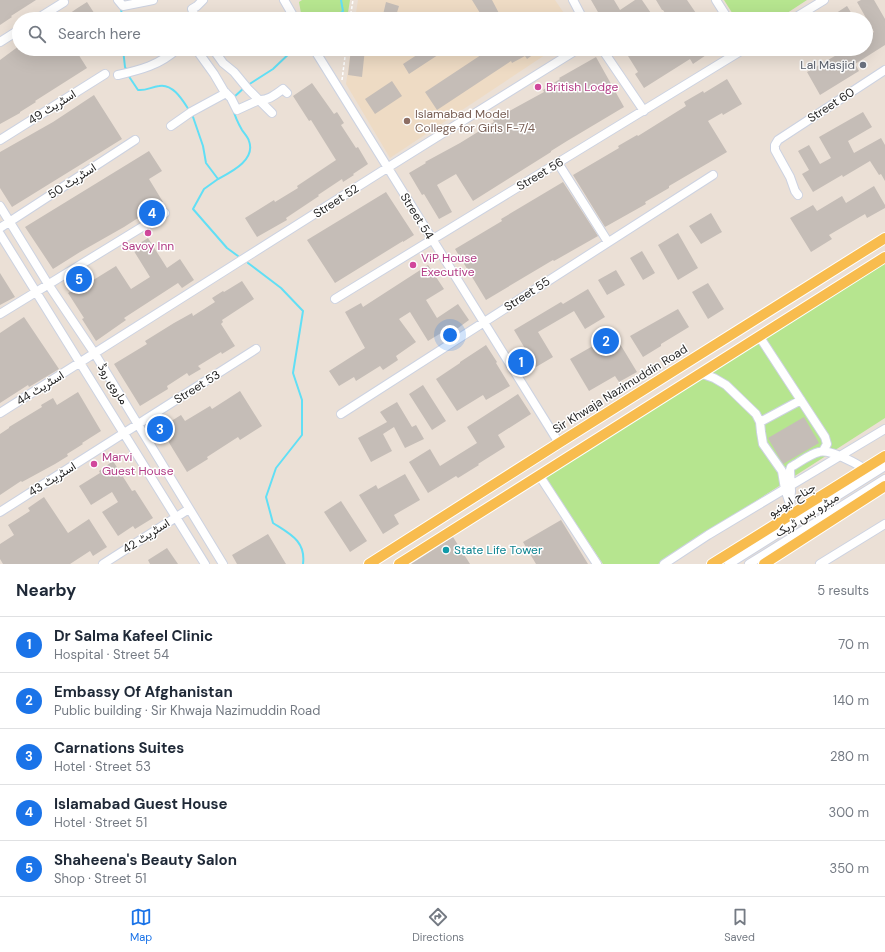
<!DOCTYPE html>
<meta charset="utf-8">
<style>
:root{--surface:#fff;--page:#f2f2f3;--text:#1f2937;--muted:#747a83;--line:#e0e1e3;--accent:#1a73e8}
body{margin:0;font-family:"DM Sans",Vazirmatn,sans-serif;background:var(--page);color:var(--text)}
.you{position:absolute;left:450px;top:335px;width:14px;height:14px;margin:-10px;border:3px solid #fff;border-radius:50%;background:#1a73e8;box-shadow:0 0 0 6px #1a73e833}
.badge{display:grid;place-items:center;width:26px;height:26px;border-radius:50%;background:var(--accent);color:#fff;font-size:13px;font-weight:700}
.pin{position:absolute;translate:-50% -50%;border:2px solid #fff;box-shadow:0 1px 4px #0006}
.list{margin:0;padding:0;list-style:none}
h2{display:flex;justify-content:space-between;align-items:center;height:52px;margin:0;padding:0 16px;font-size:17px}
h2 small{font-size:13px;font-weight:400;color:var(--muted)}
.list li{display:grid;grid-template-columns:26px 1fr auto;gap:12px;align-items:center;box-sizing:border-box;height:56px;padding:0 16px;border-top:1px solid var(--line)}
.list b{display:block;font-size:15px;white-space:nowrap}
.list p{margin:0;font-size:13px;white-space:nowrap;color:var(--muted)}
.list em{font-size:13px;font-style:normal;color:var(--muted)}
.icon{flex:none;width:22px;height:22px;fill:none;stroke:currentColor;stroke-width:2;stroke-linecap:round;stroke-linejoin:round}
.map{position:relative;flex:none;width:885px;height:564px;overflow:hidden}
.search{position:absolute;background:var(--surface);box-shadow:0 4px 16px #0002;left:12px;right:12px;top:12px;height:44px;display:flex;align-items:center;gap:10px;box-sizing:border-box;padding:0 14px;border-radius:22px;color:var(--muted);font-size:15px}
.sheet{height:332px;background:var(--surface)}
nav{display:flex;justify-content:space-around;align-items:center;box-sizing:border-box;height:56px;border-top:1px solid var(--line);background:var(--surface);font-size:11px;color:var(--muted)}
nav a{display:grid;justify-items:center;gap:2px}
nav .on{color:var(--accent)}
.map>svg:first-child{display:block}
</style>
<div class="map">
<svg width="885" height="564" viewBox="0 0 885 564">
<rect width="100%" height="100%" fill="#ebe0d6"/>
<path fill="#eedbc4" d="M358,0h197l13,19h-213z
M351,49h203l-164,109 -44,-74z"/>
<path fill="#b6e58f" d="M302,0h48l-3,19h-45l-3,-17z
M724,0h83l-29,19h-42z
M885,260v158l-227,146h-55l-58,-87z"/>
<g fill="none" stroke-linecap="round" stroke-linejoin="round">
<path stroke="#61dff5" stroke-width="2" d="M121,7l1,12
M334,19l9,-8 -2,-11
M123,49l2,18 2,4
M128,75l10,15c8,1 13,-3 21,-4 14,-3 24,15 30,24
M248,85l25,-16 21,-20
M233,98l12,-11
M192,114l11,32 3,17 12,16 -14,10 -11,20 34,39 11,8
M218,179c13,-7 38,-19 31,-38 -1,-4 -5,-8 -7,-11 -4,-7 -7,-13 -9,-21
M248,263l33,25 22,23 -10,62 9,27v35l-26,33 -10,29 7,26c17,11 33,18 30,41"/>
</g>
<path fill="#c5bdb7" d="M0,0h36l-25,16 1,1 -12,8z
M472,0h20l10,19h-31l9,-6z
M591,0h23l6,10 15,-10h7l13,19h-53z
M656,0h31l13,19h-31l-6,-9h-1z
M861,0h13l11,19v26l-30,19 4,7 -39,24 -13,-23 40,-23h19v-12l8,-5 -17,-30z
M87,2l11,17h-36l14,-10z
M386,2l13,4 -4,13h-13z
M847,6l8,13h-28z
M19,46v3h56l12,19 -52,33 1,1 -16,10v1l-20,11v-64z
M351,49h14l-3,28 -14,-2z
M426,49h21l-38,25 -6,-10z
M490,49h51l-14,10 -2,-3 -13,7 -1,-2 -74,49 -12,-18z
M639,49h76l-22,15 -3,-5 -46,29 -9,-14 3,-2 -10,-16z
M596,57l28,50 -57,34 -16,10v1l-78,49 -17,-27 -19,11 15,27 -13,7 -15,-25 -2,1 -13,-22 17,-10 -1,-1 35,-19 34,-21 -1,-2 51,-28 -1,-2 17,-11 -1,-1z
M727,79l15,25 -19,11 -1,-2 -14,8 19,31 -58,34v2l-24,14 1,2 -41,23 -32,-52 46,-27 -1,-2 19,-11 1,1 48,-30 -2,-4 19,-11 1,2z
M392,81l10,15 -27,18 -10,-15z
M312,83l22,31 3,-2 7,11 -3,2 15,23 2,-1 10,17 -15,10 1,1 -11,7 -1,-3 -24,16 1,1 -33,22 1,2 -30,17 -12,-19 29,-18 1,2 23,-14 -1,-2 39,-26 -25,-40 -2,1 -16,-25z
M94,95l28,44 -110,68 -12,-19v-36l53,-30z
M863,112l9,15 -24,14 6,12 27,-15 4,7v36l-4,-7 -2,1 -9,-14 -27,16 -1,-2 -29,17 -11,-18 7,-4 -11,-19 11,-6 11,19 11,-6 -12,-21z
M149,151l13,20 -13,8 14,23 -39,25 -44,25 -27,17 -28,-42z
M563,182l35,54 -44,25 -1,-1 -67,40 -31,-51 47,-28 -1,-2z
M874,186l11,19v3l-18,10 -2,-4 -36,21 3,4 -21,13 -21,-34 23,-13 4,6 25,-15 4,7z
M386,192l28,43 -11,7v-1l-68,42 -28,-43z
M711,213l11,19 -21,12 -12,-18z
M678,233l20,35 -20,12 -20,-35z
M148,238l19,30 13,-9 14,21 -12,8 -4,-5 -54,35 2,2 -30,21 -14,-22 2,-1 -16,-25 13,-7 1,1 34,-21 15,23 19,-12 -18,-29z
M642,251l13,22 -12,7 -13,-22z
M428,265l16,24 -18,11 11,18 21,-14 11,16 -15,11 -3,-4 -23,14 -18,-29 -11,7 17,23 -20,14 2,4 -15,10 -3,-4 -24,15 -2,-4 -15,9 -10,-15 36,-23 -20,-36 16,-9 2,4z
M616,270l9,15 -18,10 -9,-15z
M0,273l15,24 -15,8z
M242,281l12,18 -32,21 1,2 -2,2 14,22 -13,8 -1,-2 -23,14 3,3 -12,7 -2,-3 -20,13 1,3 -28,17 -26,-42 33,-20 -2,-3 29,-18 18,-10 1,3 22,-14 -3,-4 11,-7 1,1z
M708,283l16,26 -16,10 -16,-27z
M588,289l17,28 -20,12 -11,-18 -36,21 15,25 -17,10 -22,-37 47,-28 2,2z
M678,309l11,18 -28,17v2l-18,11 -13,-21z
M24,317l35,52 -30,18 -1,-2 -28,18v-70z
M614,334l23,38 -18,10 -4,-6 -26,15 -19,-32z
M486,345l11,17 -1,1 14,23 -24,14 -3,-5 -26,16 -21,-32 24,-16v-1z
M423,385l23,36 -14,9 -23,-36z
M240,391l22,35 -22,14 -2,-3 -31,20 1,2 -21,13 -27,-44 21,-13 4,6 25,-15 2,3z
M78,392l23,39 -19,12 1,1 -16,10 1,2 -13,8 -33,18 -1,-1 -21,14v-61l9,-6v-1l33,-20 -1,-2 12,-7 4,7z
M518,394l13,20 -33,21 7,12 -27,17 1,1 -21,13 -2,-2 -28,17 -19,-31 21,-13 10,17 37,-23 -10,-16z
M397,402l15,25 4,-2 8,14 -19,9 -11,-21 -11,7 9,17 -21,11 -13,-24 29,-16 -7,-10z
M804,417l15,26 -36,21 -15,-26z
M113,461l19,30 3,-1 18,28 -18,11 -2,-3 -15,10 -16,-24 16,-10 -6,-10 -21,13 -12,-19 21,-13 -1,-2z
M405,474l15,26 -26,15 5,9 -16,10 -24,-39 17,-10 2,4z
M44,497l24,36 21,-14 18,28 -14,9 -3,-5 -20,13h-67l-3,-5v-15l14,-9 -6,-10 22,-14 -2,-3z
M341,501l26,40 -17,11 -26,-40z
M561,520l27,44h-52l-13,-22z
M268,534l18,30h-49l-5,-9z
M453,537l17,27h-59z
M167,548l11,16h-28l-2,-4z"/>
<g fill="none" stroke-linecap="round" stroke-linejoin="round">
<defs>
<path id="minor" d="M118,0l5,6 30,-6
M284,0l11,19
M573,0l10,19
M716,0l12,19
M37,19l27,-17
M196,19l-4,-10 5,-3 6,-6
M793,19l31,-19
M0,42l19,-12
M196,49l18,25 10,17 7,7 6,12 22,-10c9,1 17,-6 24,-11l4,4
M213,49l10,14 11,9 14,17 24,24
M314,49l245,394
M602,49l42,62
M118,75c22,-5 42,-10 59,-26
M171,126l20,-14 35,-19
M0,140l105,-66
M558,163l50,79
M798,195l-3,-4 -5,-14 -15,-27v-5l3,-5 107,-70
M0,206l48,78 47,70 128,210
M0,228l135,-88
M0,234l205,330
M335,299l409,-250
M0,314l165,-101
M759,336l66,101 2,7 -4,7
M700,373l14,5 12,7 30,29 4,8 1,10 2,12 19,27 3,18 5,15
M0,413l387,-245 191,-119
M341,414l372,-239
M760,422l41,-22
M539,475l58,89
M0,512l256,-163
M785,520l5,-16 1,-13 -1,-21 1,-3c9,-5 19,-13 28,-15 11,-3 36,11 46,17
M103,564l86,-55
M664,564l44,-29 177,-106
M729,564l156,-98
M749,564l136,-85
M820,564l65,-40"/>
<path id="major" d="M369,564l190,-121 326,-205
M399,564l486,-307
M712,564l173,-108
M764,564l121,-78"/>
</defs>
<use href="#minor" stroke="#ccd2e1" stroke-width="10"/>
<use href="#major" stroke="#fff" stroke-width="12"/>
<path stroke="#fff" stroke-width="1.5" stroke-dasharray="3 2" stroke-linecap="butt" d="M350,19l3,-19
M342,80l4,-31"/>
<use href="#minor" stroke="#fff" stroke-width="8"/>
<use href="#major" stroke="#f8bc4e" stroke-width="10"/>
</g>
<circle fill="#6b7280" stroke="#fff" stroke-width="1.5" cx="863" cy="65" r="4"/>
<g fill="#d1479c" stroke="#fff" stroke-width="1.5">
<circle cx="538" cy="87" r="4"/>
<circle cx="148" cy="233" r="4"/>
<circle cx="413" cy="265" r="4"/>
<circle cx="94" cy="464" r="4"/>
</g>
<circle fill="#8d6e63" stroke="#fff" stroke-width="1.5" cx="407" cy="121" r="4"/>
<circle fill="#0f9aa8" stroke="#fff" stroke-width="1.5" cx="446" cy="550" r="4"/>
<g text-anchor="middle" stroke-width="3" stroke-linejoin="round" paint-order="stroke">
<g font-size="12" fill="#5b616d" stroke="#fff" text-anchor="end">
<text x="855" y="69">Lal Masjid</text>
</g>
<g font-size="12" fill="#b23c85" stroke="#fff" text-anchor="start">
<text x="546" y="91">British Lodge</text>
<text x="148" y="250" text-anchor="middle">Savoy Inn</text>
<text x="421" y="262">ViP House<tspan x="421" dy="14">Executive</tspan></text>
<text x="102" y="461">Marvi<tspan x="102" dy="14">Guest House</tspan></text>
</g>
<g font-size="12" fill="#262626" stroke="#fff">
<text transform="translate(831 105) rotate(-33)" y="4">Street 60</text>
<text transform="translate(52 107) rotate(-32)" y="4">اسٹریٹ 49</text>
<text transform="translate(540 174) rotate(-31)" y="4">Street 56</text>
<text transform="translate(72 181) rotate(-33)" y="4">اسٹریٹ 50</text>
<text transform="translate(336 201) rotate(-33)" y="4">Street 52</text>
<text transform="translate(417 216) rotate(58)" y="4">Street 54</text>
<text transform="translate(527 294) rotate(-33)" y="4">Street 55</text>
<text transform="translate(113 384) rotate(58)" y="4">ماروی روڈ</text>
<text transform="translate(197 387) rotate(-32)" y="4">Street 53</text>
<text transform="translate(40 388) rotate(-32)" y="4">اسٹریٹ 44</text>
<text transform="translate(620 389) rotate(-32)" y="4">Sir Khwaja Nazimuddin Road</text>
<text transform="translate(52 479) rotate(-32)" y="4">اسٹریٹ 43</text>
<text transform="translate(792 500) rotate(-32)" y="4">جناح ایونیو</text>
<text transform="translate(807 515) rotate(-32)" y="4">میٹرو بس ٹریک</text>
<text transform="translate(146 536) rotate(-33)" y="4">اسٹریٹ 42</text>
</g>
<g font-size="12" fill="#785e54" stroke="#fff" text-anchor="start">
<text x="415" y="118">Islamabad Model<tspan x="415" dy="14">College for Girls F-7/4</tspan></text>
</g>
<g font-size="12" fill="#0d838f" stroke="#fff" text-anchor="start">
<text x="454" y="554">State Life Tower</text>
</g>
</g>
</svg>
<div class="you"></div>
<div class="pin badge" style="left:521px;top:362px">1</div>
<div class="pin badge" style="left:606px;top:341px">2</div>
<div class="pin badge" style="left:160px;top:429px">3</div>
<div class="pin badge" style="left:152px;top:213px">4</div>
<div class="pin badge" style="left:79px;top:279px">5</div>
<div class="search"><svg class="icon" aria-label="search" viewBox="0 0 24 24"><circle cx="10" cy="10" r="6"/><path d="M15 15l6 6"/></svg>Search here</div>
</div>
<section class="sheet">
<h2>Nearby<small>5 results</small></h2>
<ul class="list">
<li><span class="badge">1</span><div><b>Dr Salma Kafeel Clinic</b><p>Hospital · Street 54</p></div><em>70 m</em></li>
<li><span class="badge">2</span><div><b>Embassy Of Afghanistan</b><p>Public building · Sir Khwaja Nazimuddin Road</p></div><em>140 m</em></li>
<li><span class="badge">3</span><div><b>Carnations Suites</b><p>Hotel · Street 53</p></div><em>280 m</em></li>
<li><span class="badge">4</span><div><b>Islamabad Guest House</b><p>Hotel · Street 51</p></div><em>300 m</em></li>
<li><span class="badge">5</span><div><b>Shaheena's Beauty Salon</b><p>Shop · Street 51</p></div><em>350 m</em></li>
</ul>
</section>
<nav>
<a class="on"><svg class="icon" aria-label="map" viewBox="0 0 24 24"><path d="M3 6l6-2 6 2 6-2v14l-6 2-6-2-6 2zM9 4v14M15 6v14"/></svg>Map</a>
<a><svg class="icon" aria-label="directions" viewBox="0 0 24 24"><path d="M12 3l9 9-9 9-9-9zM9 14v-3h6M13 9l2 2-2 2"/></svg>Directions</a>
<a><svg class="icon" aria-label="saved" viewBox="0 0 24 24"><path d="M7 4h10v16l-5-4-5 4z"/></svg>Saved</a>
</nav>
